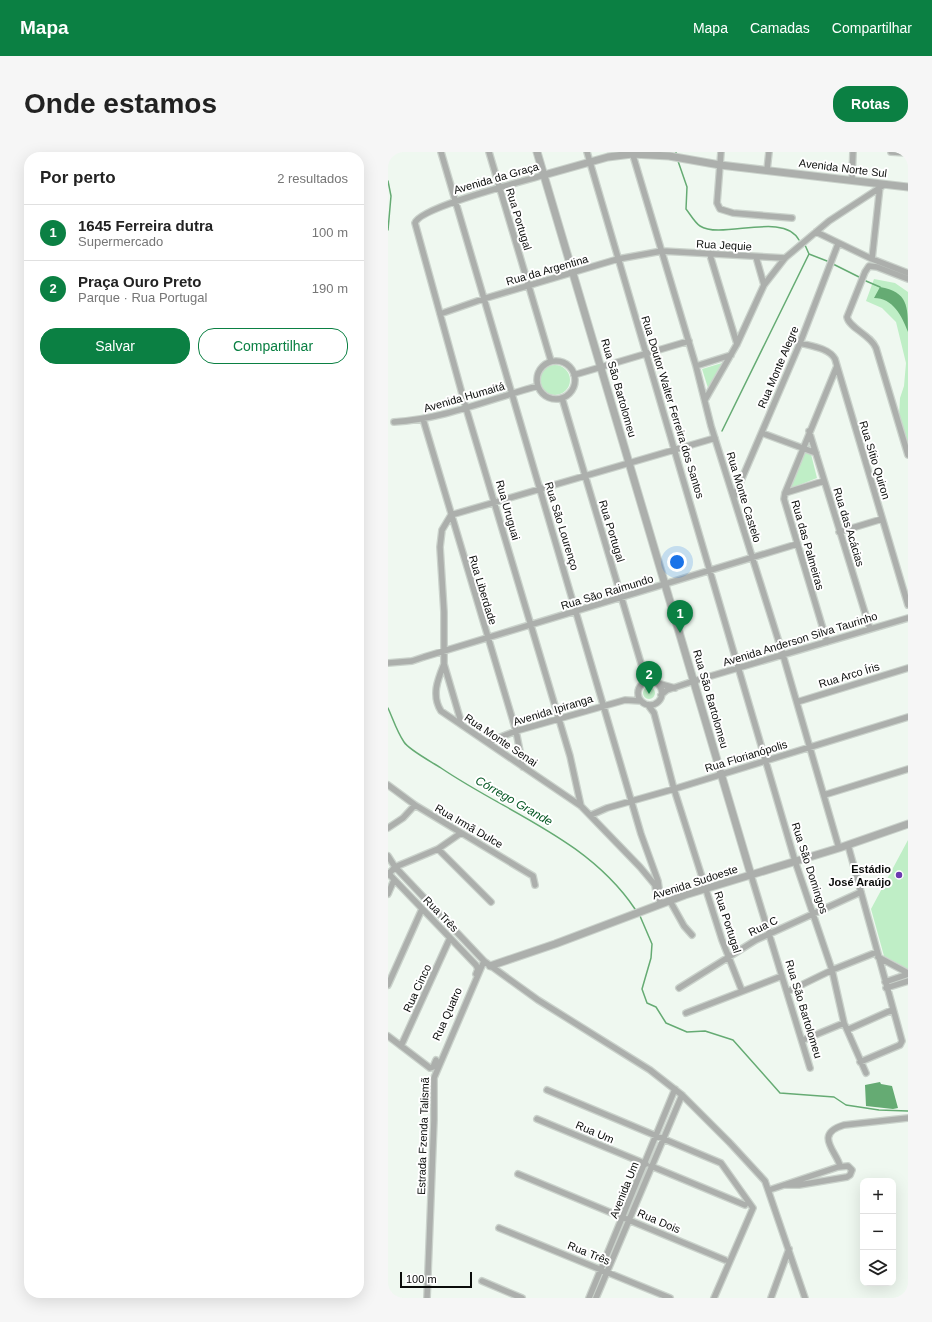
<!DOCTYPE html>
<html lang="pt">
<meta charset="utf-8">
<style>
:root{--surface:#fff;--page:#f6f6f6;--text:#222;--muted:#767676;--line:#e0e0e0;--accent:#0b8043}
body{margin:0;font-family:Arial,sans-serif;background:var(--page);color:var(--text)}
.controls{position:absolute;right:12px;bottom:12px;display:grid;overflow:hidden;border-radius:8px;box-shadow:0 4px 16px #0002}
.controls button{width:36px;height:36px;display:grid;place-items:center;padding:0;border:0;border-bottom:1px solid var(--line);background:var(--surface);color:var(--text);font:20px sans-serif}
.scale{position:absolute;left:12px;bottom:10px;width:72px;box-sizing:border-box;padding-left:4px;border:2px solid #0a0c0a;border-top:0;font-size:11px;line-height:14px;white-space:nowrap;color:#0a0c0a;-webkit-text-stroke:3px #fff;paint-order:stroke}
.you{position:absolute;left:289px;top:410px;width:14px;height:14px;margin:-10px;border:3px solid #fff;border-radius:50%;background:#1a73e8;box-shadow:0 0 0 6px #1a73e833}
.badge{display:grid;place-items:center;width:26px;height:26px;border-radius:50%;background:var(--accent);color:#fff;font-size:13px;font-weight:700}
.pin{position:absolute;translate:-50% -33px;filter:drop-shadow(0 1px 2px #0008)}
.pin::after{content:'';position:absolute;top:21px;width:14px;height:12px;background:inherit;clip-path:polygon(0 0,100% 0,50% 100%)}
.list{margin:0;padding:0;list-style:none}
h2{display:flex;justify-content:space-between;align-items:center;height:52px;margin:0;padding:0 16px;font-size:17px}
h2 small{font-size:13px;font-weight:400;color:var(--muted)}
.list li{display:grid;grid-template-columns:26px 1fr auto;gap:12px;align-items:center;box-sizing:border-box;height:56px;padding:0 16px;border-top:1px solid var(--line)}
.list b{display:block;font-size:15px;white-space:nowrap}
.list p{margin:0;font-size:13px;white-space:nowrap;color:var(--muted)}
.list em{font-size:13px;font-style:normal;color:var(--muted)}
.actions{display:flex;gap:8px;padding:12px 16px}
.actions a{flex:1;padding:9px 0;border:1px solid var(--accent);border-radius:16px;text-align:center;font-size:14px;color:var(--accent)}
.actions .main{background:var(--accent);color:#fff}
.icon{flex:none;width:22px;height:22px;fill:none;stroke:currentColor;stroke-width:2;stroke-linecap:round;stroke-linejoin:round}
.map{position:relative;flex:none;width:520px;height:1146px;overflow:hidden;border-radius:16px}
header{display:flex;align-items:center;gap:24px;box-sizing:border-box;height:56px;padding:0 20px;background:var(--accent);color:#fff}
header strong{font-size:19px}
nav{display:flex;gap:22px;margin-inline-start:auto;font-size:14px}
.intro{display:flex;align-items:center;justify-content:space-between;box-sizing:border-box;height:96px;padding:0 24px}
h1{margin:0;font-size:28px}
.button{padding:10px 18px;border-radius:16px;background:var(--accent);color:#fff;font-size:14px;font-weight:700}
main{display:flex;gap:24px;padding:0 24px}
aside{flex:1;background:var(--surface);border-radius:16px;box-shadow:0 4px 16px #0002}
.map>svg:first-child{display:block}
</style>
<header>
<strong>Mapa</strong>
<nav><a>Mapa</a><a>Camadas</a><a>Compartilhar</a></nav>
</header>
<div class="intro"><h1>Onde estamos</h1><a class="button">Rotas</a></div>
<main>
<aside>
<h2>Por perto<small>2 resultados</small></h2>
<ul class="list">
<li><span class="badge">1</span><div><b>1645 Ferreira dutra</b><p>Supermercado</p></div><em>100 m</em></li>
<li><span class="badge">2</span><div><b>Praça Ouro Preto</b><p>Parque · Rua Portugal</p></div><em>190 m</em></li>
</ul>
<div class="actions"><a class="main">Salvar</a><a>Compartilhar</a></div>
</aside>
<div class="map">
<svg width="520" height="1146" viewBox="0 0 520 1146">
<rect width="100%" height="100%" fill="#eff8f0"/>
<path fill="#bfeec6" d="M486,127l21,4 13,9v154l-9,-29 1,-19 4,-12 2,-23 -10,-41 -14,-14 -16,-7z
M334,211l-14,25 -6,-19z
M152 228a15 15 0 1 1 30 0a15 15 0 1 1-30 0Z
M420,290l9,36 -28,11z
M255 541a6 6 0 1 1 12 0a6 6 0 1 1-12 0Z
M520,688v129l-24,-13 -13,-47z"/>
<path fill="#65ab73" d="M492,135c28,5 28,19 28,45 -6,-16 -15,-34 -34,-34z
M492,930l1,2 11,2 6,22 -5,1 -27,-3 -1,-21z"/>
<g fill="none" stroke-linecap="round" stroke-linejoin="round">
<path stroke="#65ab73" stroke-width="1.5" d="M288,0v1
M290,9l9,26 -1,22c4,5 9,14 14,17 22,14 83,-15 99,14
M0,29l3,15 -3,34
M417,93l4,9 18,7
M445,112l26,13
M478,129l14,6
M334,279l87,-177
M0,556c5,11 9,24 16,34 5,8 28,20 37,26 66,45 147,71 194,141
M252,764l12,28 -1,14 -9,31 5,14 9,4 10,16 21,9 18,-1 28,9 47,53 54,4 12,8 33,5 29,1"/>
<defs>
<path id="minor" d="M53,0l200,682 17,47 1,7 -2,6 4,10
M101,0l62,209
M199,0l208,709 37,109 12,53 22,50
M244,0l64,214 15,60 72,229 56,193
M333,0l-4,51 3,6 13,4 59,5
M503,0l17,1
M379,18l2,-18
M156,23c-20,6 -124,32 -129,48l51,185 104,348 11,50
M464,28l1,-28
M428,80l56,27 36,14
M322,103l27,89
M368,105l8,28
M484,107l8,-73
M520,127l-31,-12 -8,-1 -4,6 -18,45c2,11 24,18 29,31l32,107
M52,162l43,-15 135,-40 44,-8 123,7
M412,191c11,3 29,5 35,16l73,246
M149 228a19 19 0 1 1 38 0a19 19 0 1 1-38 0Z
M308,214l35,-11
M186,223l115,-34
M174,246l81,272 10,11
M317,248l32,-56 27,-59 21,-27 44,-37 55,-36
M35,267l93,312 7,36
M6,270c50,-3 96,-23 144,-36
M421,279l61,198
M374,281l54,20
M397,341l39,-12
M346,345l66,-154 38,-99
M451,380l43,-13
M439,490l-43,-143 1,-6 52,-127
M0,511l24,-2 12,-4 373,-113
M56,512c-6,15 -13,31 -3,47l140,95 59,61 15,18 1,7
M250 541a12 12 0 1 1 24 0a12 12 0 1 1-24 0Z
M269,531l18,5
M273,543l6,-5 27,-9 214,-63
M409,550l111,-34
M260,553l6,8 20,76 48,151 20,51
M74,573l-18,-61v-52l-4,-65 2,-17 9,-15 264,-77
M100,590l28,-11 109,-31 16,1
M0,633l27,20 118,71 2,9
M436,643l84,-26
M203,663l16,-7 67,-19 234,-72
M0,676l15,-10 12,-13
M460,693l54,196 -2,4 -40,17
M50,697l53,53
M0,704l7,11 89,94 54,39 112,70 32,25 48,48 35,38 40,117
M0,721l88,92 2,4 -2,5
M0,723l7,-8 43,-18 23,-16
M363,723l59,193
M0,742l6,-14
M282,749l14,25 8,9
M490,805l30,16
M497,830l23,-8
M0,833l34,-76
M291,836l77,-48 105,-48
M498,836l22,-7
M399,840l45,-22 45,-18
M298,861l96,-37
M459,878l45,-20
M0,884l42,32 3,-1 3,-7
M415,888l41,-17
M13,894l49,-108
M159,938l174,73 32,45 -39,90
M149,967l109,45
M263,1014l94,39
M452,1014c-3,-14 -27,-32 4,-41l64,-7
M130,1022l207,86
M381,1038l69,-23 10,-1 4,4 -2,5 -3,2 -48,8h-14
M111,1076l171,70
M94,1129l40,17
M39,1146l7,-178v-42l50,-117
M201,1146l86,-209
M208,1146l86,-203
M383,1146l18,-49"/>
<path id="tertiary" d="M149,0l214,723
M156,23l64,-18 24,-3 37,2 51,9 188,22
M102,814l65,-22 130,-49 154,-47 69,-24"/>
</defs>
<use href="#minor" stroke="#cad2cb" stroke-width="8"/>
<use href="#tertiary" stroke="#cad2cb" stroke-width="9"/>
<use href="#minor" stroke="#acafac" stroke-width="5.5"/>
<use href="#tertiary" stroke="#acafac" stroke-width="7"/>
</g>
<circle fill="#6c39b0" stroke="#fff" stroke-width="1.5" cx="511" cy="723" r="4"/>
<g text-anchor="middle" stroke-width="4" stroke-linejoin="round" paint-order="stroke">
<g font-size="11" fill="#0a0c0a" stroke="#fff">
<text transform="translate(455 16) rotate(7)" y="4">Avenida Norte Sul</text>
<text transform="translate(108 26) rotate(-16)" y="4">Avenida da Graça</text>
<text transform="translate(131 67) rotate(73)" y="4">Rua Portugal</text>
<text transform="translate(336 93) rotate(3)" y="4">Rua Jequie</text>
<text transform="translate(159 118) rotate(-16)" y="4">Rua da Argentina</text>
<text transform="translate(390 215) rotate(-67)" y="4">Rua Monte Alegre</text>
<text transform="translate(231 236) rotate(74)" y="4">Rua São Bartolomeu</text>
<text transform="translate(76 245) rotate(-16)" y="4">Avenida Humaitá</text>
<text transform="translate(285 255) rotate(73)" y="4">Rua Doutor Walter Ferreira dos Santos</text>
<text transform="translate(487 308) rotate(73)" y="4">Rua Sítio Quiron</text>
<text transform="translate(356 345) rotate(73)" y="4">Rua Monte Castelo</text>
<text transform="translate(120 358) rotate(74)" y="4">Rua Uruguai</text>
<text transform="translate(174 374) rotate(73)" y="4">Rua São Lourenço</text>
<text transform="translate(461 375) rotate(73)" y="4">Rua das Acácias</text>
<text transform="translate(224 379) rotate(73)" y="4">Rua Portugal</text>
<text transform="translate(420 393) rotate(74)" y="4">Rua das Palmeiras</text>
<text transform="translate(95 438) rotate(73)" y="4">Rua Liberdade</text>
<text transform="translate(219 440) rotate(-17)" y="4">Rua São Raimundo</text>
<text transform="translate(412 487) rotate(-17)" y="4">Avenida Anderson Silva Taurinho</text>
<text transform="translate(461 523) rotate(-17)" y="4">Rua Arco Íris</text>
<text transform="translate(323 547) rotate(74)" y="4">Rua São Bartolomeu</text>
<text transform="translate(165 558) rotate(-17)" y="4">Avenida Ipiranga</text>
<text transform="translate(113 588) rotate(34)" y="4">Rua Monte Senai</text>
<text transform="translate(358 604) rotate(-17)" y="4">Rua Florianópolis</text>
<text transform="translate(81 674) rotate(30)" y="4">Rua Irmã Dulce</text>
<text transform="translate(422 716) rotate(72)" y="4">Rua São Domingos</text>
<text transform="translate(307 730) rotate(-18)" y="4">Avenida Sudoeste</text>
<text transform="translate(53 762) rotate(46)" y="4">Rua Três</text>
<text transform="translate(340 770) rotate(72)" y="4">Rua Portugal</text>
<text transform="translate(375 774) rotate(-26)" y="4">Rua C</text>
<text transform="translate(29 836) rotate(-65)" y="4">Rua Cinco</text>
<text transform="translate(416 857) rotate(73)" y="4">Rua São Bartolomeu</text>
<text transform="translate(59 862) rotate(-66)" y="4">Rua Quatro</text>
<text transform="translate(207 980) rotate(23)" y="4">Rua Um</text>
<text transform="translate(35 984) rotate(-88)" y="4">Estrada Fzenda Talismã</text>
<text transform="translate(236 1038) rotate(-68)" y="4">Avenida Um</text>
<text transform="translate(271 1069) rotate(23)" y="4">Rua Dois</text>
<text transform="translate(201 1101) rotate(22)" y="4">Rua Três</text>
</g>
<g font-size="11" font-weight="bold" fill="#0a0c0a" stroke="#fff" text-anchor="end">
<text x="503" y="721">Estádio<tspan x="503" dy="13">José Araújo</tspan></text>
</g>
<g font-size="12" font-style="italic" fill="#045723" stroke="#fff">
<text transform="translate(126 649) rotate(30)" y="4">Córrego Grande</text>
</g>
</g>
</svg>
<div class="controls">
<button>+</button>
<button>−</button>
<button><svg class="icon" aria-label="layers" viewBox="0 0 24 24"><path d="M12 4l9 5-9 5-9-5zM3 14l9 5 9-5"/></svg></button>
</div>
<div class="scale">100 m</div>
<div class="you"></div>
<div class="pin badge" style="left:292px;top:481px">1</div>
<div class="pin badge" style="left:261px;top:542px">2</div>
</div>
</main>
